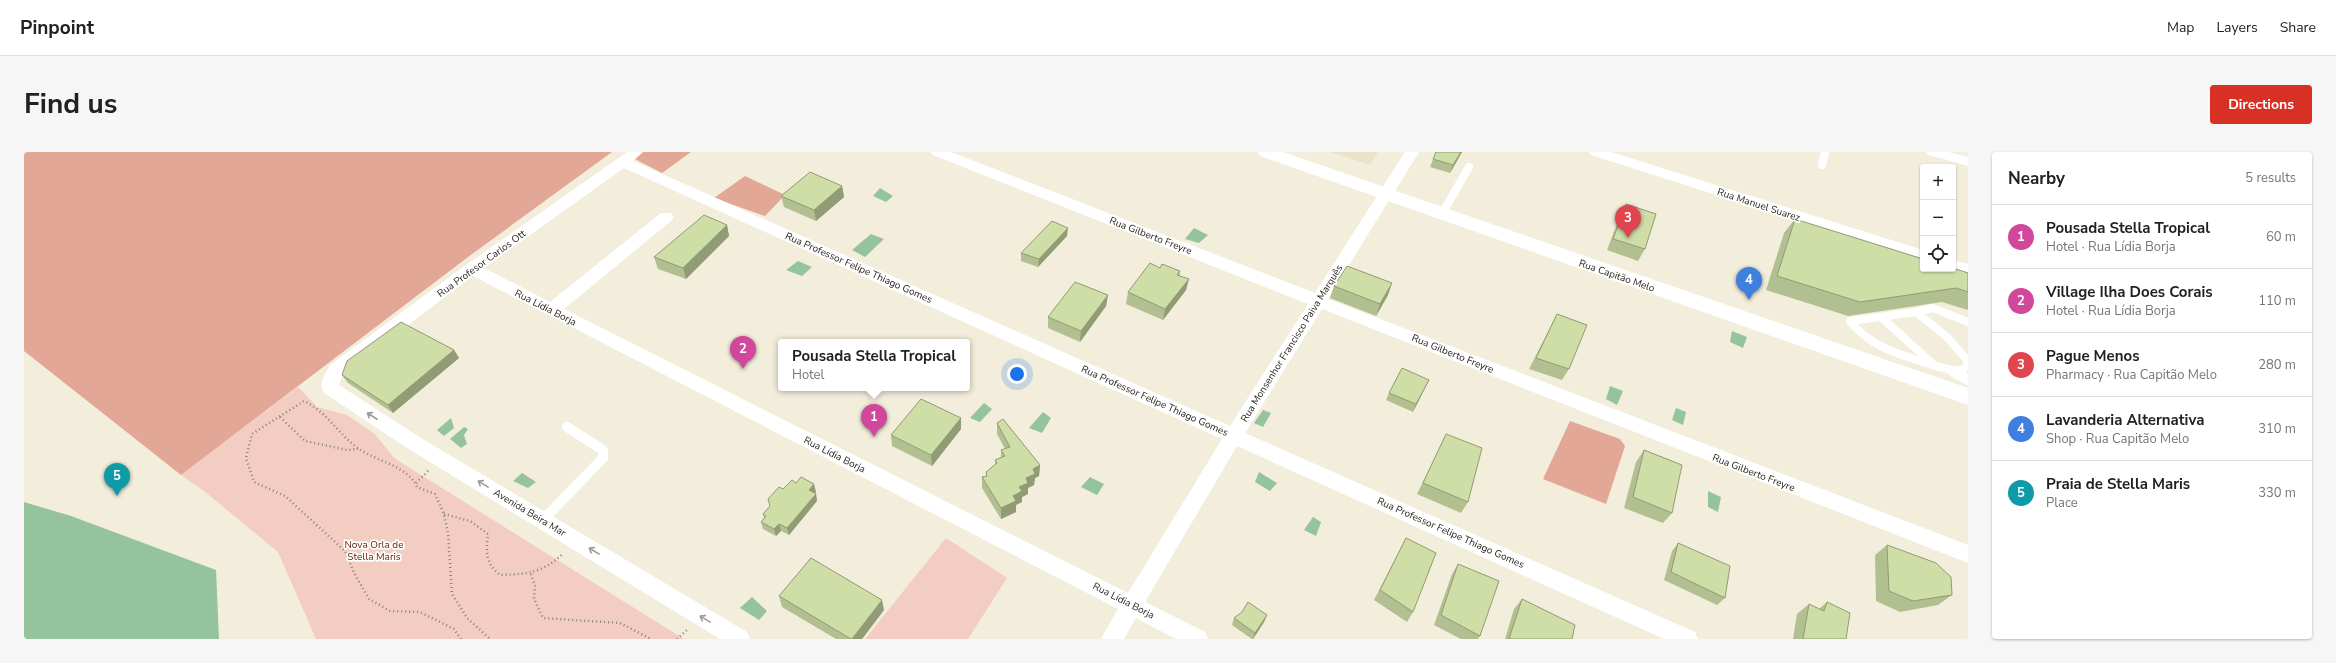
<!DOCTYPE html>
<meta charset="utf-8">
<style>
:root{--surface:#fff;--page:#f6f6f6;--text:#202124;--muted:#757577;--line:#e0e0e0;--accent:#d93025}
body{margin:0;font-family:"Nunito Sans",sans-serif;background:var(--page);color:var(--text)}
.controls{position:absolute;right:12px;top:12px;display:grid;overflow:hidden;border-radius:4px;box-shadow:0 1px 3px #0004}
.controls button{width:36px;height:36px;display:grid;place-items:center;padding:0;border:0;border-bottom:1px solid var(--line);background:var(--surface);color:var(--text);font:20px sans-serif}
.you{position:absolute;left:993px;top:222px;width:14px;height:14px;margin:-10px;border:3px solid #fff;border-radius:50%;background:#1a73e8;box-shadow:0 0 0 6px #1a73e833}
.badge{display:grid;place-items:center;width:26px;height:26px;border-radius:50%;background:var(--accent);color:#fff;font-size:13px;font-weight:700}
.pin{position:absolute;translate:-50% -33px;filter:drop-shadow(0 1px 2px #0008)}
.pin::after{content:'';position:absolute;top:21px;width:14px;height:12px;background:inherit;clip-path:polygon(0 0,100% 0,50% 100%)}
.popup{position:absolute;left:754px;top:187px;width:192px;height:52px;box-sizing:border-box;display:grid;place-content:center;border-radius:4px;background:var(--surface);filter:drop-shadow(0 1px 3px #0005);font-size:13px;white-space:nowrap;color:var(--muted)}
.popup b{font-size:15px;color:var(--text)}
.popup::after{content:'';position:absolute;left:50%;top:100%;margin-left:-8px;border:8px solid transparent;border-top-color:var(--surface)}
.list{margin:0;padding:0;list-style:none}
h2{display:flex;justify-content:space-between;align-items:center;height:52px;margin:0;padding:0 16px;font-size:17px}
h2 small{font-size:13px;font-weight:400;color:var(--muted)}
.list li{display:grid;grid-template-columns:26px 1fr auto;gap:12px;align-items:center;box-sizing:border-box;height:64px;padding:0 16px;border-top:1px solid var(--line)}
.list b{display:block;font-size:15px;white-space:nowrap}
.list p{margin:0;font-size:13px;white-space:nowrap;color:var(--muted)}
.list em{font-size:13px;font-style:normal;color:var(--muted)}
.icon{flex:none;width:22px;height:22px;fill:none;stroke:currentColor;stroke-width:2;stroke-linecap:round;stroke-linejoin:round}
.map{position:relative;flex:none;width:1944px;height:487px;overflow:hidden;border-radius:4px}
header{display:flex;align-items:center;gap:24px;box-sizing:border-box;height:56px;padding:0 20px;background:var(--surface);border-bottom:1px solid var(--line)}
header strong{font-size:19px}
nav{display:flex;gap:22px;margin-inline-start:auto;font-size:14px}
.intro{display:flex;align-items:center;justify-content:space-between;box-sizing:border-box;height:96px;padding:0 24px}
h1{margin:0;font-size:28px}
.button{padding:10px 18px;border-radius:4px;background:var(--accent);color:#fff;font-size:14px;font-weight:700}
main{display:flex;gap:24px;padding:0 24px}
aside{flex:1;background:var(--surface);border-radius:4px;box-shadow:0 1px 3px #0004}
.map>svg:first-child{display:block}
</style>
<header>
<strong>Pinpoint</strong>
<nav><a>Map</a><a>Layers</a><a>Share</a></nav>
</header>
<div class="intro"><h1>Find us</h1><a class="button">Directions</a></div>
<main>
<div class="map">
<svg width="1944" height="487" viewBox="0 0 1944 487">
<rect width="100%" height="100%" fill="#f3eddb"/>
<path fill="#ebe3c9" d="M1306,0h48l-8,13z"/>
<path fill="#f3cdc2" d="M274,235l19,20 30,8 28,19 19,24 290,181h-368l-38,-87 -74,-61 -23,-16z
M922,386l61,40 -39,61h-103z"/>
<path fill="#e3a797" d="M0,0h588l-144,105 -287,218 -157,-124z
M618,0h49l-29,21 -29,-15z
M721,24l40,19 -20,21 -51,-18z
M1546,269l50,18 5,7 -19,58 -63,-25z"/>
<path fill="#95c39b" d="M856,36l13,8 -7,6 -13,-6z
M1170,76l14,7 -9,8 -14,-4z
M847,82l13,5 -19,18 -13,-7z
M774,109l14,6 -10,9 -16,-6z
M1708,179l15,6 -4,11 -13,-6z
M1586,234l13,5 -6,14 -11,-6z
M960,251l8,6 -12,13 -10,-4z
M1652,256l10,4 -3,13 -11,-5z
M1239,258l8,3 -8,14 -9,-4z
M1019,260l8,6 -9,15 -13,-5z
M427,266l3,10 -10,8 -7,-6z
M440,275l4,2 -4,6 3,9 -6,4 -11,-9z
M1235,320l18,11 -7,8 -15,-9z
M498,321l14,9 -8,6 -15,-7z
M1066,325l14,7 -7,11 -16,-8z
M1684,339l13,6 -3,15 -10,-5z
M0,350l47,14 145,54 3,69h-195z
M1289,365l8,5 -5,14 -12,-6z
M728,445l15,14 -8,9 -19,-12z"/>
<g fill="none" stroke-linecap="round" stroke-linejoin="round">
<path stroke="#888478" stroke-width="2.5" stroke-dasharray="1 3" stroke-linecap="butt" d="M256,265l25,24 42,9 11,-1
M392,331l13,-13
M420,362l26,7 18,13c-2,18 -3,29 12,41 29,-1 41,-2 63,-21
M507,422l4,12 -1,13 9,19 77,5 31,16
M437,487l-7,-10 -34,-17 -30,-1 -21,-12 -15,-26 -9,-22 -60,-55 -31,-14 -8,-24 6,-24 52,-33c23,11 35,34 55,48 17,12 49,17 58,38l18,7 9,20 4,19 4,61 15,24 23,21
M653,487l11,-10"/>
<path stroke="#fff" stroke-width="8" d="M1798,13l3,-13
M1418,62l27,-47
M1892,160l-66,9c22,28 53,34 85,45
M1857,165l54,49 25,6
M1944,170l-35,-14 -17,4 31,25 21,24
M1937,220l7,-9"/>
<path stroke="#fff" stroke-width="10" d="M1932,219h6
M1929,220l15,8
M519,368l60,-62v-8l-36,-23"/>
<path fill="#fff" fill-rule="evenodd" d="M603,0h16l-10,9 597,265 78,-122 -375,-149 -2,-3h20l364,141 90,-141h14l-91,147 640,246v18l-646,-254 -77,124 450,199 3,7h-34l-427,-193 -92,156 60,30 3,7h-32l-40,-21 -12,21h-23l17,-30 -645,-333 -130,98 -4,11 82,53 326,194 3,7h-30l-313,-191 -83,-55c-6,-10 1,-19 6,-28l136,-100zM600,16l598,271 -94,154 -564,-284 107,-88 3,-4 -3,-4h-10l-111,89 -66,-34z
M1565,0h22l312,98v11l-332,-106z
M1902,0h23l19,5v9l-40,-11z
M1929,108l15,4v11l-20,-6h5z"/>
<path fill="#fff" fill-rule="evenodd" d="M1233,0h26l685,236v17l-708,-249z"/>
</g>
<path fill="#b2bf90" d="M1412,0h26l-12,21 -20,-6z
M818,34l2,11 -28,24 -32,-14 -3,-11z
M1602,52l19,45 -7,12 -31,-11 13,-34z
M1771,67l173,54v37l-26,-8 -94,14 -82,-26 18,-57z
M703,73l2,11 -43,43 -28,-10 -4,-12z
M1043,84l-29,31 -17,-6v-8z
M1136,116l20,3v5l6,14 -23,30 -37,-16 2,-12z
M1310,134l54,9 -12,21 -46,-18z
M1084,143l-2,11 -26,36 -32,-14v-11z
M1533,162l12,55 -7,11 -33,-11z
M430,198l5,8 -66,55 -45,-30 -6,-8z
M1405,228l-16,32 -27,-12 3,-7z
M937,266v11l-29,37 -40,-20 -1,-11z
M973,271l43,42 -1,11 -4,2 -1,7 -6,3v6l-6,3v5l-6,3v7l-15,7 -19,-31v-11l4,-1v-4l9,-7v-5l6,-3v-7l4,-1 -8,-15z
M1417,293l27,57 -7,11 -44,-19z
M1620,298l28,63 -9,10 -39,-15 12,-46z
M772,331l20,9 -1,1 1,1 1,7 -28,34 -8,-4 -5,5 -13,-7 -2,-7 3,-4 -1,-4 7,-8z
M1382,386l7,74 -6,10 -33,-22z
M1654,391l47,55 -8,7 -53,-25 8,-29z
M1863,393l65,50 -14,10 -38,7 -24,-11 -1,-46z
M1434,412l22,72 -2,3h-17l-27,-14 18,-51z
M755,444l105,14 -22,29h-26l-54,-32z
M1498,447l50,40h-67l9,-30z
M1803,450l19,37h-53l4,-25 12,-10 10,5z
M1243,463l-3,7 -11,17h-1l-20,-14 2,-7z"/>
<path fill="#919b75" d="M1437,0h1l-12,21 3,-8z
M818,34l2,11 -28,24 -2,-11z
M703,73l2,11 -43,43 -3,-11z
M1044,76l-1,8 -29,31 1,-8z
M1165,127l-3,11 -23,30 2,-11z
M1368,131l-4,12 -12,21 4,-12z
M1084,143l-2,11 -26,36 1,-11z
M430,198l5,8 -66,55 -5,-8z
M1405,228l-16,32 3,-8z
M937,266v11l-29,37 -1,-11z
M1016,313l-1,11 -4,2 -1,7 -6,3v6l-6,3v5l-6,3v7l-15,7v-11l12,-12 20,-27z
M790,332l2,8 -5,6 -2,-8z
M792,342l1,7 -28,34 -2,-7z
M755,372l2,7 -5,5 -2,-7z
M858,448l2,10 -22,29h-10z
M1243,463l-3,7 -11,17 2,-6z"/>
<path fill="#cfdea7" stroke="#919b75" d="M1412,0h25l-8,13 -20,-6z
M786,20l32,14 -28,24 -33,-14z
M1602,52l30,10 -11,35 -32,-10z
M680,63l23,10 -44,43 -29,-11z
M1771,67l128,40v10h30v-1l15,5v19l-12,-4 -96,14 -83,-26z
M1028,69l16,7 -29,31 -18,-6z
M1126,111l10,5 2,-4 18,7 -3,4 12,4 -24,30 -37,-17z
M1323,114l45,17 -12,21 -46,-18z
M1051,130l33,13 -27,36 -33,-14z
M1533,162l30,11 -18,44 -33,-11z
M377,170l53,28 -66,55 -46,-30 5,-14z
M1378,216l27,12 -13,24 -27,-11z
M897,247l40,19 -30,37 -40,-20z
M979,267l37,46 -7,4 2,5 -9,4 2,5 -9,4 3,4 -9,5 3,5 -15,7 -19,-31 5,-1 -1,-4 11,-9 -2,-3 10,-4 -4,-6 9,-3 -13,-24z
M1422,282l36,14 -14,54 -45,-19z
M1620,298l38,15 -10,48 -39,-16z
M777,325l13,7 -5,6 7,4 -29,34 -8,-4 -5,5 -13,-7 5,-6 -3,-2 7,-8 -2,-7 11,-12 4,2 9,-9 4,3z
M1382,386l30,15 -23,59 -33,-22z
M1654,391l52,23 -5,32 -54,-26z
M1863,393l49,18 15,14 1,18 -39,6 -24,-10z
M787,406l71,42 -30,39h-1l-72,-43z
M1434,412l41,17 -19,55 -39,-21z
M1498,447l53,26 -3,14h-63z
M1224,450l19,13 -12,18 -21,-15 8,-6z
M1803,450l23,11 -4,26h-43l6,-35 15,7z"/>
<defs><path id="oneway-shaft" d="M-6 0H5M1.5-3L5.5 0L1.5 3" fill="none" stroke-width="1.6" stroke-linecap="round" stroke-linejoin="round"/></defs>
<g stroke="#9b9a97">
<use href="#oneway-shaft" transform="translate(348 264) rotate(-147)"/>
<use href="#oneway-shaft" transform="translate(459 332) rotate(-149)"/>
<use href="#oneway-shaft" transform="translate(570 399) rotate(-149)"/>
<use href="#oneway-shaft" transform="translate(681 467) rotate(-149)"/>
</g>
<g text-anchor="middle" stroke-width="3.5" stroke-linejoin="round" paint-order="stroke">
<g font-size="10" fill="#211f18" stroke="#fff">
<text transform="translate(1735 52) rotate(18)" y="4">Rua Manuel Suarez</text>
<text transform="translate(1127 83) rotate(21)" y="4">Rua Gilberto Freyre</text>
<text transform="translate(457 111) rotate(-36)" y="4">Rua Profesor Carlos Ott</text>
<text transform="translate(835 115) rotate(24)" y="4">Rua Professor Felipe Thiago Gomes</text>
<text transform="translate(1593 123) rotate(19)" y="4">Rua Capitão Melo</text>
<text transform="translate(522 155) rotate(27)" y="4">Rua Lídia Borja</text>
<text transform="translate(1267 191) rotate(-58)" y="4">Rua Monsenhor Francisco Paiva Marquês</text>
<text transform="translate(1429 201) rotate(22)" y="4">Rua Gilberto Freyre</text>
<text transform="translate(1131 248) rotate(24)" y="4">Rua Professor Felipe Thiago Gomes</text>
<text transform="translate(811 302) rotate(27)" y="4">Rua Lídia Borja</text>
<text transform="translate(1730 320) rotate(21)" y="4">Rua Gilberto Freyre</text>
<text transform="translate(506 360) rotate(31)" y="4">Avenida Beira Mar</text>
<text transform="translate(1427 380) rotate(24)" y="4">Rua Professor Felipe Thiago Gomes</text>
<text transform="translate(1100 448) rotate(27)" y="4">Rua Lídia Borja</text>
</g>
<g font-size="10" fill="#601a07" stroke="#fff">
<text x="350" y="396">Nova Orla de<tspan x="350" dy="12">Stella Maris</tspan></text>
</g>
</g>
</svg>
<div class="controls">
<button>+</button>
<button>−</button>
<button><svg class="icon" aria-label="locate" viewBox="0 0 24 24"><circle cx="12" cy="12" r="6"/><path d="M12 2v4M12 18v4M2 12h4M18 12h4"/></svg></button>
</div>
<div class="you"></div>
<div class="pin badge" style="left:850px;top:285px;background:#d1479c">1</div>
<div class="popup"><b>Pousada Stella Tropical</b>Hotel</div>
<div class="pin badge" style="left:719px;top:217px;background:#d1479c">2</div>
<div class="pin badge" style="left:1604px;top:86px;background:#e0444e">3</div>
<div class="pin badge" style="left:1725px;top:148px;background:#3f7fe0">4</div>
<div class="pin badge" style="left:93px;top:344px;background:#0f9aa8">5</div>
</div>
<aside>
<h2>Nearby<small>5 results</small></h2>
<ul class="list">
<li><span class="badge" style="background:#d1479c">1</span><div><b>Pousada Stella Tropical</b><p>Hotel · Rua Lídia Borja</p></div><em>60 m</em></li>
<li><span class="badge" style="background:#d1479c">2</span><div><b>Village Ilha Does Corais</b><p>Hotel · Rua Lídia Borja</p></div><em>110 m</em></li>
<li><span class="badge" style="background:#e0444e">3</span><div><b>Pague Menos</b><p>Pharmacy · Rua Capitão Melo</p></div><em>280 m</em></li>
<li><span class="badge" style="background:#3f7fe0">4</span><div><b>Lavanderia Alternativa</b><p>Shop · Rua Capitão Melo</p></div><em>310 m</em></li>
<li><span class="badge" style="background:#0f9aa8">5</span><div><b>Praia de Stella Maris</b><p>Place</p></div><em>330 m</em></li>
</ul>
</aside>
</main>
